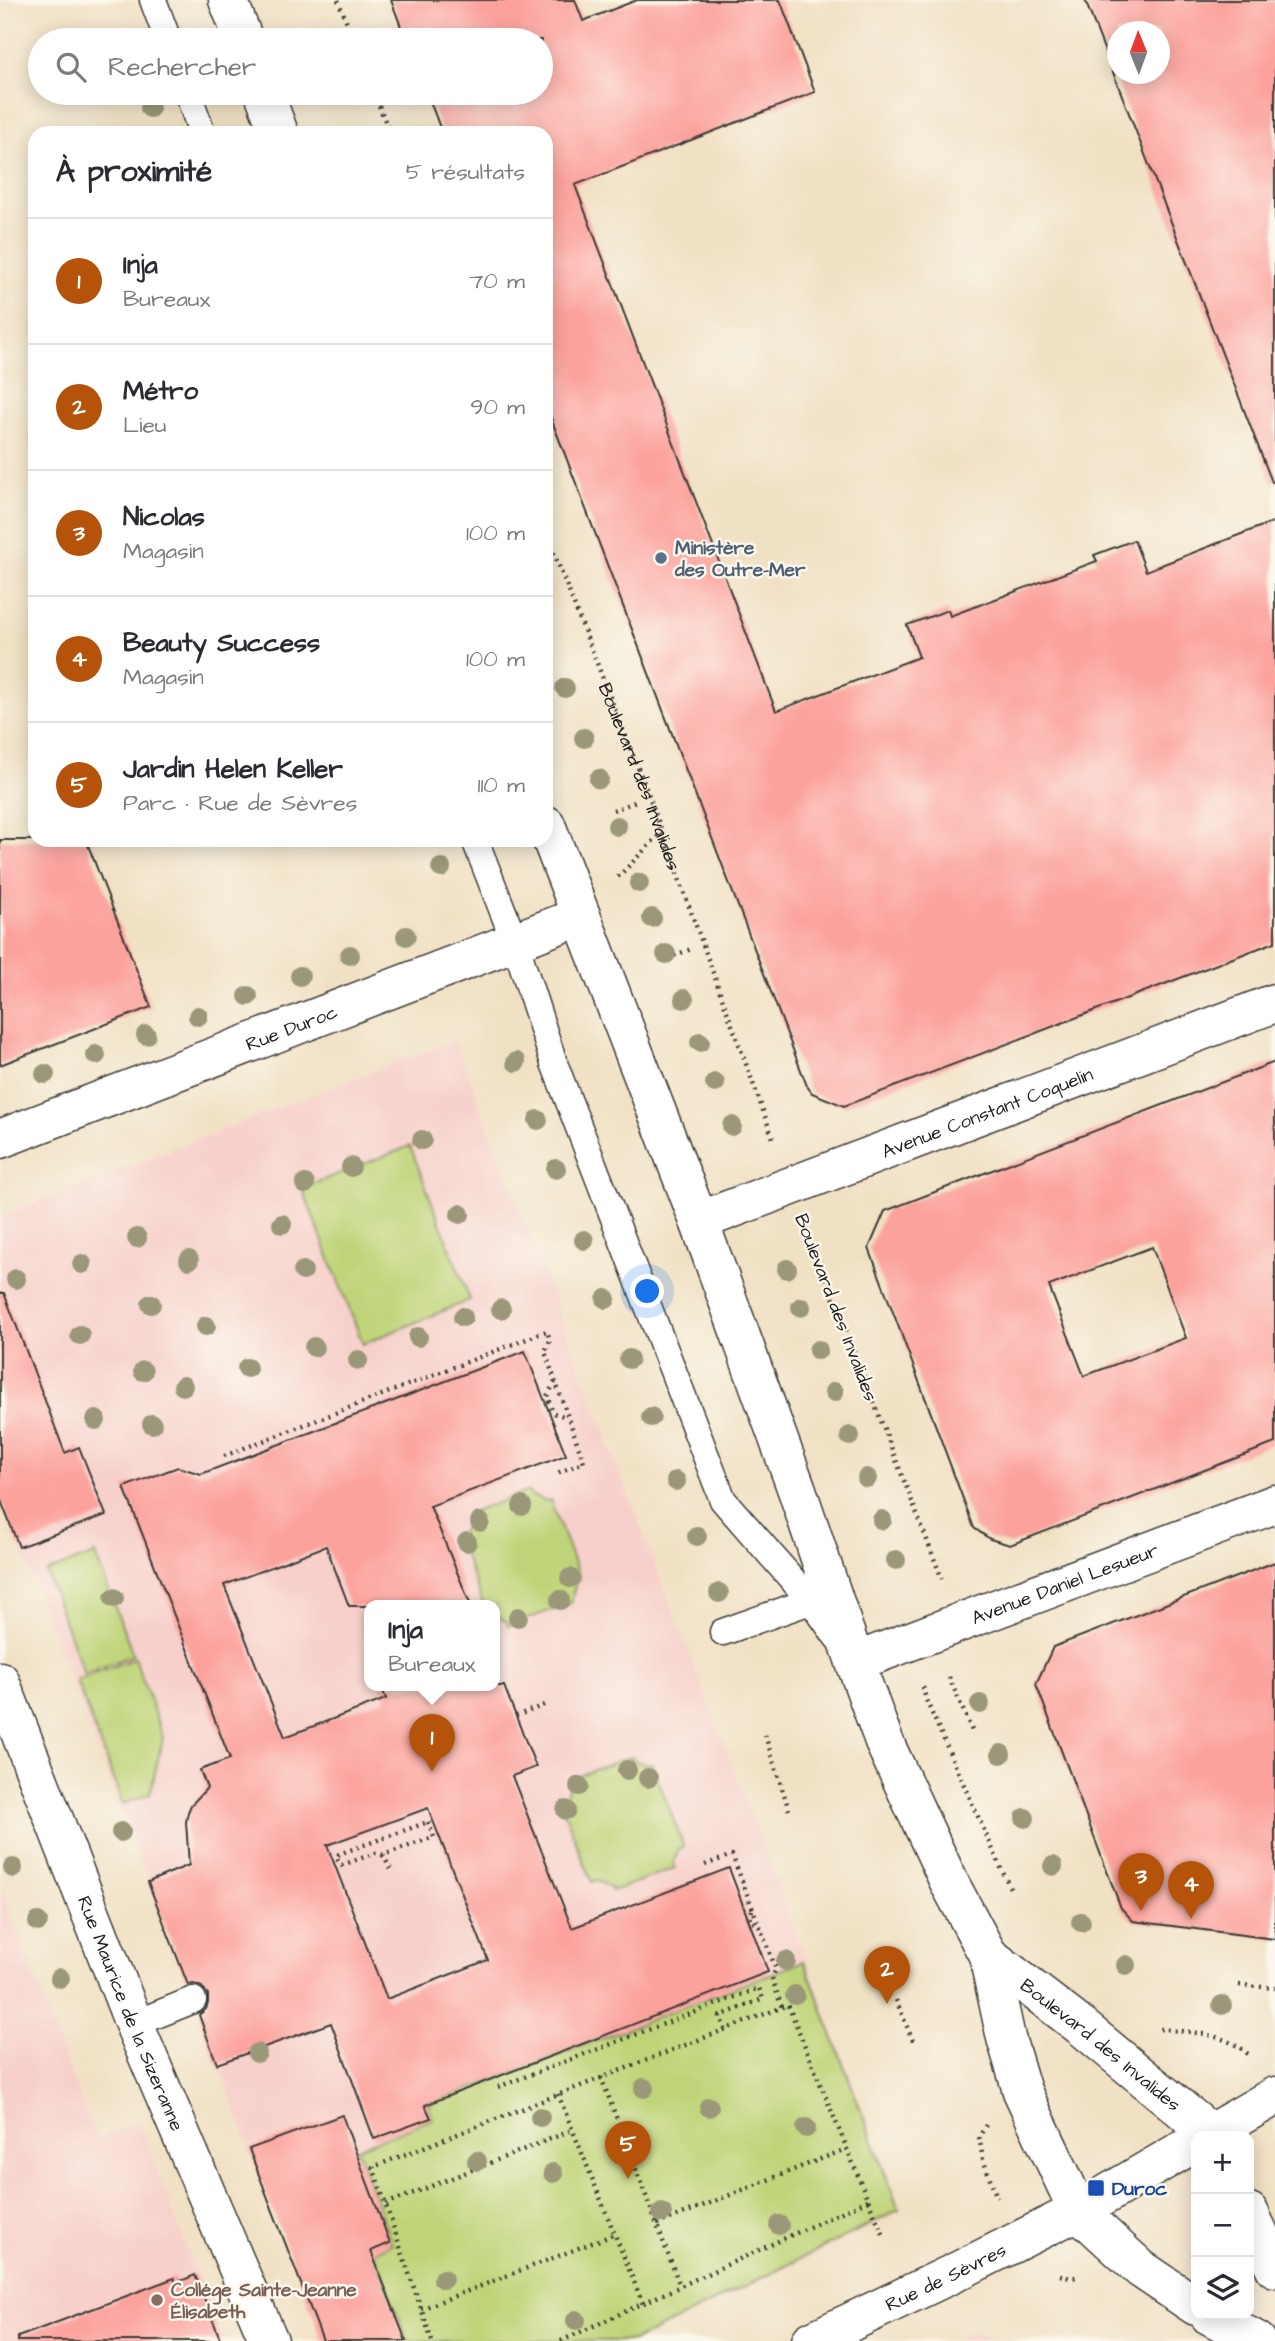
<!DOCTYPE html>
<html lang="fr">
<meta charset="utf-8">
<style>
:root{--surface:#fff;--page:#f2f2f3;--text:#2b2b33;--muted:#7c7c81;--line:#e1e1e2;--accent:#b45309}
body{margin:0;font-family:"Architects Daughter",sans-serif;background:var(--page);color:var(--text)}
.controls{position:absolute;right:21px;bottom:21px;display:grid;overflow:hidden;border-radius:14px;box-shadow:0 4px 18px #0003}
.controls button{width:63px;height:63px;display:grid;place-items:center;padding:0;border:0;border-bottom:2px solid var(--line);background:var(--surface);color:var(--text);font:35px sans-serif}
.compass{position:absolute;left:1107px;top:21px;width:63px;height:63px;border-radius:50%;background:var(--surface);box-shadow:0 4px 18px #0003;rotate:359deg}
.you{position:absolute;left:648px;top:1292px;width:24px;height:24px;margin:-18px;border:5px solid #fff;border-radius:50%;background:#1a73e8;box-shadow:0 0 0 10px #1a73e833}
.badge{display:grid;place-items:center;width:46px;height:46px;border-radius:50%;background:var(--accent);color:#fff;font-size:23px;font-weight:700}
.pin{position:absolute;translate:-50% -58px;filter:drop-shadow(0 2px 4px #0008)}
.pin::after{content:'';position:absolute;top:37px;width:24px;height:21px;background:inherit;clip-path:polygon(0 0,100% 0,50% 100%)}
.popup{position:absolute;left:364px;top:1600px;width:136px;height:91px;box-sizing:border-box;display:grid;place-content:center;border-radius:14px;background:var(--surface);filter:drop-shadow(0 2px 5px #0005);font-size:23px;white-space:nowrap;color:var(--muted)}
.popup b{font-size:26px;color:var(--text)}
.popup::after{content:'';position:absolute;left:50%;top:100%;margin-left:-14px;border:14px solid transparent;border-top-color:var(--surface)}
.list{margin:0;padding:0;list-style:none}
h2{display:flex;justify-content:space-between;align-items:center;height:91px;margin:0;padding:0 28px;font-size:30px}
h2 small{font-size:23px;font-weight:400;color:var(--muted)}
.list li{display:grid;grid-template-columns:46px 1fr auto;gap:21px;align-items:center;box-sizing:border-box;height:126px;padding:0 28px;border-top:2px solid var(--line)}
.list b{display:block;font-size:26px;white-space:nowrap}
.list p{margin:0;font-size:23px;white-space:nowrap;color:var(--muted)}
.list em{font-size:23px;font-style:normal;color:var(--muted)}
.icon{flex:none;width:38px;height:38px;fill:none;stroke:currentColor;stroke-width:2;stroke-linecap:round;stroke-linejoin:round}
.map{position:relative;flex:none;width:1275px;height:2341px;overflow:hidden}
.search{position:absolute;background:var(--surface);box-shadow:0 4px 18px #0003;left:28px;top:28px;width:525px;height:77px;display:flex;align-items:center;gap:18px;box-sizing:border-box;padding:0 24px;border-radius:38px;color:var(--muted);font-size:26px}
.panel{position:absolute;background:var(--surface);box-shadow:0 4px 18px #0003;left:28px;top:126px;width:525px;height:721px;border-radius:21px}
.map>svg:first-child{display:block}
</style>
<div class="map">
<svg width="1275" height="2341" viewBox="0 0 1275 2341">
<rect width="100%" height="100%" fill="#fbf7ec"/>
<filter id="ink" filterUnits="userSpaceOnUse"><feTurbulence type="fractalNoise" baseFrequency=".0143" numOctaves="2"/><feDisplacementMap in="SourceGraphic" scale="14" xChannelSelector="R" yChannelSelector="G"/><feConvolveMatrix kernelMatrix="1 2 1 2 8 2 1 2 1" color-interpolation-filters="sRGB"/></filter>
<filter id="wash" filterUnits="userSpaceOnUse"><feTurbulence type="fractalNoise" baseFrequency=".00686" numOctaves="4" result="noise"/><feDisplacementMap in="SourceGraphic" scale="28" xChannelSelector="R" yChannelSelector="G"/><feGaussianBlur stdDeviation="1.57" result="paint"/><feColorMatrix in="noise" values="0 0 0 0 0 0 0 0 0 0 0 0 0 0 0 0 0 1.4 0 .05"/><feComposite in="paint" operator="in"/></filter>
<g filter="url(#wash)">
<rect width="100%" height="100%" fill="#f1e1c4"/>
<path fill="#f7d0cb" fill-rule="evenodd" d="M455,1040l447,1171 -264,130h-314l-324,-846v-279zM369,1606h126v80h-126z
M0,1887l96,252 43,-17 80,213 9,-2 3,8h-231z
M975,2330l15,11h-38z"/>
<path fill="#bfd478" stroke="#6e784a" stroke-width="2" d="M410,1146l60,154 -107,44 -61,-156z
M528,1491l2,4 15,6 5,-1 30,79 -4,2 -5,22 -63,23 -1,-4 -12,-6v-10h-11l-27,-70 4,-2 6,-14 -2,-5z
M95,1554l38,101 -49,19 -38,-102z
M135,1658l28,80 -13,56 -27,10 -47,-124z
M632,1756c3,6 14,10 20,8l32,83 -5,2 -6,14 2,5 -63,23 -2,-4 -14,-7 -4,2 -32,-81 5,-3 5,-15 -1,-4z
M804,1961l95,249 -265,131h-226l-34,-89 18,-8 -35,-96 76,-29 -5,-14z"/>
<g id="blocks">
<path fill="#fca29d" fill-rule="evenodd" d="M391,0h184l8,21 54,-21h143l35,92 -240,93 201,526 143,-54 -12,-32 41,-15 2,6 147,-55 -3,-6 40,-15 12,31 129,-50v421l-431,164 -32,-13 -5,-7 -261,-681v-272h-104l-15,-40h114v-53h-135z
M1085,0h190v482h-3zM1117,32h42v42h-42z
M0,840h86l65,167 -151,58z
M1275,1062v381l-265,102 -20,-6 -16,-11 -105,-280 16,-37zM1152,1247l34,91 -102,38 -35,-90z
M0,1293h4l61,160 14,-6 27,68 -87,32 -19,-49z
M525,1351l41,104 -136,51 41,100h-122l-23,-60 -102,39 61,152 101,-38 -5,-13h123l32,81 -24,9 60,152 157,-60 39,104 -343,133 6,13 -57,21 -43,-116 -114,41 -18,-49 7,-6 2,-6v-8l-6,-8 -8,-3 -6,1 -40,-103 41,-17 -3,-43 2,-10 3,-7 16,-17 -7,-18 30,-11 -106,-272 54,-20 23,7zM428,1808l60,152 -101,39 -60,-154z
M1275,1562v377l-142,-18 -12,-13 -85,-224 17,-37z
M342,2115l48,128 -19,8 35,90h-83l-74,-192z
M195,2275l26,66h-203v-4l156,-59 2,5z"/>
</g>
</g>
<g filter="url(#ink)">
<use href="#blocks" fill-opacity="0" stroke="#3c3a35" stroke-width="2"/>
<g fill="none" stroke-linecap="round" stroke-linejoin="round">
<defs>
<path id="lane" d="M153,0l15,40
M188,93l14,40
M475,840l40,102 39,121 169,437 89,102 25,35
M723,1632l104,-37
M134,2024l59,-24"/>
<g id="street">
<path id="s2" d="M699,1221l576,-218"/>
<path id="s3" d="M855,1662l420,-158"/>
<path id="s4" d="M0,1681l134,343 135,317"/>
</g>
<g id="secondary">
<path id="s5" d="M0,1139l581,-223"/>
<path d="M1206,2136l69,-40"/>
<path id="s6" d="M811,2341l147,-70 120,-60 118,-69"/>
</g>
<g id="primary">
<path d="M228,0l16,40"/>
<path d="M264,93l15,40"/>
<path d="M546,825l153,396 98,269 58,172 30,82 65,140 38,71 18,83 16,53 56,120 63,58 55,37"/>
<path id="s7" d="M988,1955l94,72 132,109"/>
<path d="M1249,2212l26,56"/>
<path d="M1209,2315l48,26"/>
</g>
</defs>
<use href="#lane" stroke="#3c3a35" stroke-width="29"/>
<use href="#street" stroke="#3c3a35" stroke-width="41"/>
<use href="#secondary" stroke="#3c3a35" stroke-width="41"/>
<use href="#primary" stroke="#3c3a35" stroke-width="41"/>
<g stroke="#3c3a35" stroke-width="4.5" stroke-dasharray="2 5" stroke-linecap="butt">
<path d="M338,0l16,40"/>
<path d="M374,93l16,40"/>
<path id="s1" d="M546,533l103,263 125,345"/>
<path d="M613,810l22,-8"/>
<path d="M618,877l44,-45"/>
<path d="M668,958l23,-9"/>
<path d="M808,1232l134,347"/>
<path d="M555,1382l-8,14 6,17 14,4"/>
<path d="M224,1456l323,-125 3,9 -5,12 39,110 -27,11"/>
<path d="M949,1677l24,56"/>
<path d="M923,1687l3,13 84,188"/>
<path d="M516,1716l28,-11"/>
<path d="M765,1735l24,75"/>
<path d="M428,1822l6,15 -51,18 -7,-2 -34,12 -6,-7 3,-4z"/>
<path d="M383,1855l8,15"/>
<path d="M705,1865l27,-10 44,114 -4,9 10,30"/>
<path d="M752,1910l-2,10 9,7"/>
<path d="M1239,1985l36,3"/>
<path d="M896,2000l17,41"/>
<path d="M1160,2029c30,3 68,4 90,27"/>
<path d="M601,2077l79,209"/>
<path d="M498,2087l261,-99 4,11 -43,17 5,13"/>
<path d="M558,2094l85,210"/>
<path d="M986,2125l-7,12 4,22 14,39"/>
<path d="M868,2200l16,36"/>
<path d="M386,2204l187,-74"/>
<path d="M657,2224l189,-75"/>
<path d="M1060,2275l10,3 8,-1"/>
<path d="M421,2309l194,-75"/>
<path d="M432,2341l-59,-174 415,-162 80,195 -307,141"/>
</g>
<use href="#lane" stroke="#fff" stroke-width="26"/>
<use href="#street" stroke="#fff" stroke-width="38"/>
<use href="#secondary" stroke="#fff" stroke-width="38"/>
<use href="#primary" stroke="#fff" stroke-width="38"/>
</g>
<g fill="#9b9879">
<circle cx="150" cy="108" r="10"/>
<circle cx="565" cy="688" r="10"/>
<circle cx="584" cy="738" r="10"/>
<circle cx="599" cy="779" r="10"/>
<circle cx="617" cy="826" r="10"/>
<circle cx="441" cy="868" r="10"/>
<circle cx="639" cy="883" r="10"/>
<circle cx="652" cy="918" r="10"/>
<circle cx="406" cy="936" r="10"/>
<circle cx="666" cy="954" r="10"/>
<circle cx="350" cy="955" r="10"/>
<circle cx="300" cy="976" r="10"/>
<circle cx="248" cy="996" r="10"/>
<circle cx="684" cy="999" r="10"/>
<circle cx="198" cy="1016" r="10"/>
<circle cx="146" cy="1035" r="10"/>
<circle cx="700" cy="1042" r="10"/>
<circle cx="96" cy="1055" r="10"/>
<circle cx="516" cy="1062" r="10"/>
<circle cx="45" cy="1074" r="10"/>
<circle cx="715" cy="1083" r="10"/>
<circle cx="538" cy="1120" r="10"/>
<circle cx="732" cy="1126" r="10"/>
<circle cx="422" cy="1140" r="10"/>
<circle cx="351" cy="1167" r="10"/>
<circle cx="556" cy="1169" r="10"/>
<circle cx="305" cy="1184" r="10"/>
<circle cx="460" cy="1214" r="10"/>
<circle cx="282" cy="1224" r="10"/>
<circle cx="137" cy="1238" r="10"/>
<circle cx="584" cy="1240" r="10"/>
<circle cx="189" cy="1260" r="10"/>
<circle cx="82" cy="1264" r="10"/>
<circle cx="787" cy="1269" r="10"/>
<circle cx="303" cy="1271" r="10"/>
<circle cx="16" cy="1279" r="10"/>
<circle cx="606" cy="1299" r="10"/>
<circle cx="151" cy="1304" r="10"/>
<circle cx="801" cy="1307" r="10"/>
<circle cx="501" cy="1309" r="10"/>
<circle cx="463" cy="1317" r="10"/>
<circle cx="206" cy="1326" r="10"/>
<circle cx="80" cy="1335" r="10"/>
<circle cx="418" cy="1337" r="10"/>
<circle cx="314" cy="1347" r="10"/>
<circle cx="818" cy="1350" r="10"/>
<circle cx="629" cy="1359" r="10"/>
<circle cx="358" cy="1360" r="10"/>
<circle cx="247" cy="1368" r="10"/>
<circle cx="143" cy="1371" r="10"/>
<circle cx="183" cy="1386" r="10"/>
<circle cx="834" cy="1392" r="10"/>
<circle cx="651" cy="1417" r="10"/>
<circle cx="96" cy="1420" r="10"/>
<circle cx="152" cy="1424" r="10"/>
<circle cx="850" cy="1436" r="10"/>
<circle cx="867" cy="1478" r="10"/>
<circle cx="676" cy="1481" r="10"/>
<circle cx="522" cy="1506" r="10"/>
<circle cx="882" cy="1520" r="10"/>
<circle cx="480" cy="1522" r="10"/>
<circle cx="697" cy="1536" r="10"/>
<circle cx="467" cy="1542" r="10"/>
<circle cx="896" cy="1560" r="10"/>
<circle cx="570" cy="1578" r="10"/>
<circle cx="719" cy="1593" r="10"/>
<circle cx="114" cy="1598" r="10"/>
<circle cx="560" cy="1600" r="10"/>
<circle cx="518" cy="1617" r="10"/>
<circle cx="980" cy="1704" r="10"/>
<circle cx="1001" cy="1754" r="10"/>
<circle cx="627" cy="1770" r="10"/>
<circle cx="648" cy="1778" r="10"/>
<circle cx="579" cy="1786" r="10"/>
<circle cx="566" cy="1810" r="10"/>
<circle cx="1025" cy="1818" r="10"/>
<circle cx="121" cy="1832" r="10"/>
<circle cx="1053" cy="1866" r="10"/>
<circle cx="13" cy="1868" r="10"/>
<circle cx="38" cy="1922" r="10"/>
<circle cx="1081" cy="1922" r="10"/>
<circle cx="786" cy="1961" r="10"/>
<circle cx="1126" cy="1965" r="10"/>
<circle cx="60" cy="1978" r="10"/>
<circle cx="795" cy="1995" r="10"/>
<circle cx="1222" cy="2005" r="10"/>
<circle cx="257" cy="2053" r="10"/>
<circle cx="644" cy="2088" r="10"/>
<circle cx="709" cy="2107" r="10"/>
<circle cx="540" cy="2117" r="10"/>
<circle cx="806" cy="2128" r="10"/>
<circle cx="637" cy="2151" r="10"/>
<circle cx="477" cy="2161" r="10"/>
<circle cx="553" cy="2173" r="10"/>
<circle cx="662" cy="2213" r="10"/>
<circle cx="779" cy="2225" r="10"/>
<circle cx="443" cy="2279" r="10"/>
<circle cx="576" cy="2320" r="10"/>
</g>
</g>
<circle fill="#5c6f8a" stroke="#fbf7ec" stroke-width="2.5" cx="661" cy="558" r="7"/>
<rect fill="#1a4fb4" stroke="#fbf7ec" stroke-width="2.5" x="1087" y="2179" width="18" height="18" rx="3.5"/>
<circle fill="#8d6e63" stroke="#fbf7ec" stroke-width="2.5" cx="157" cy="2300" r="7"/>
<g text-anchor="middle" stroke-width="5" stroke-linejoin="round" paint-order="stroke">
<g font-size="19" font-weight="bold" fill="#4e5e75" stroke="#fbf7ec" text-anchor="start">
<text x="675" y="554">Ministère<tspan x="675" dy="22">des Outre-Mer</tspan></text>
</g>
<g font-size="19" fill="#1c1c1c" stroke="#fbf7ec">
<text dy="7" stroke="none"><textPath href="#s1" startOffset="261">Boulevard des Invalides</textPath></text>
<text dy="7" stroke="none"><textPath href="#s5" startOffset="312">Rue Duroc</textPath></text>
<text dy="7" stroke="none"><textPath href="#s2" startOffset="308">Avenue Constant Coquelin</textPath></text>
<text transform="translate(837 1307) rotate(69)" y="7">Boulevard des Invalides</text>
<text dy="7" stroke="none"><textPath href="#s3" startOffset="224">Avenue Daniel Lesueur</textPath></text>
<text dy="7" stroke="none"><textPath href="#s4" startOffset="357">Rue Maurice de la Sizeranne</textPath></text>
<text dy="7" stroke="none"><textPath href="#s7" startOffset="144">Boulevard des Invalides</textPath></text>
<text dy="7" stroke="none"><textPath href="#s6" startOffset="149">Rue de Sèvres</textPath></text>
</g>
<g font-size="19" font-weight="bold" fill="#164399" stroke="#fbf7ec" text-anchor="start">
<text x="1112" y="2195">Duroc</text>
</g>
<g font-size="19" font-weight="bold" fill="#785e54" stroke="#fbf7ec" text-anchor="start">
<text x="171" y="2296">Collége Sainte-Jeanne<tspan x="171" dy="22">Élisabeth</tspan></text>
</g>
</g>
</svg>
<div class="controls">
<button>+</button>
<button>−</button>
<button><svg class="icon" aria-label="layers" viewBox="0 0 24 24"><path d="M12 4l9 5-9 5-9-5zM3 14l9 5 9-5"/></svg></button>
</div>
<svg class="compass" viewBox="-18 -18 36 36"><path d="M0-13l5 13h-10z" fill="#e53935"/><path d="M0 13l5-13h-10z" fill="#7c7c81"/></svg>
<div class="you"></div>
<div class="pin badge" style="left:432px;top:1772px">1</div>
<div class="popup"><b>Inja</b>Bureaux</div>
<div class="pin badge" style="left:887px;top:2004px">2</div>
<div class="pin badge" style="left:1141px;top:1911px">3</div>
<div class="pin badge" style="left:1191px;top:1919px">4</div>
<div class="pin badge" style="left:628px;top:2179px">5</div>
<div class="search"><svg class="icon" aria-label="search" viewBox="0 0 24 24"><circle cx="10" cy="10" r="6"/><path d="M15 15l6 6"/></svg>Rechercher</div>
<section class="panel">
<h2>À proximité<small>5 résultats</small></h2>
<ul class="list">
<li><span class="badge">1</span><div><b>Inja</b><p>Bureaux</p></div><em>70 m</em></li>
<li><span class="badge">2</span><div><b>Métro</b><p>Lieu</p></div><em>90 m</em></li>
<li><span class="badge">3</span><div><b>Nicolas</b><p>Magasin</p></div><em>100 m</em></li>
<li><span class="badge">4</span><div><b>Beauty Success</b><p>Magasin</p></div><em>100 m</em></li>
<li><span class="badge">5</span><div><b>Jardin Helen Keller</b><p>Parc · Rue de Sèvres</p></div><em>110 m</em></li>
</ul>
</section>
</div>
